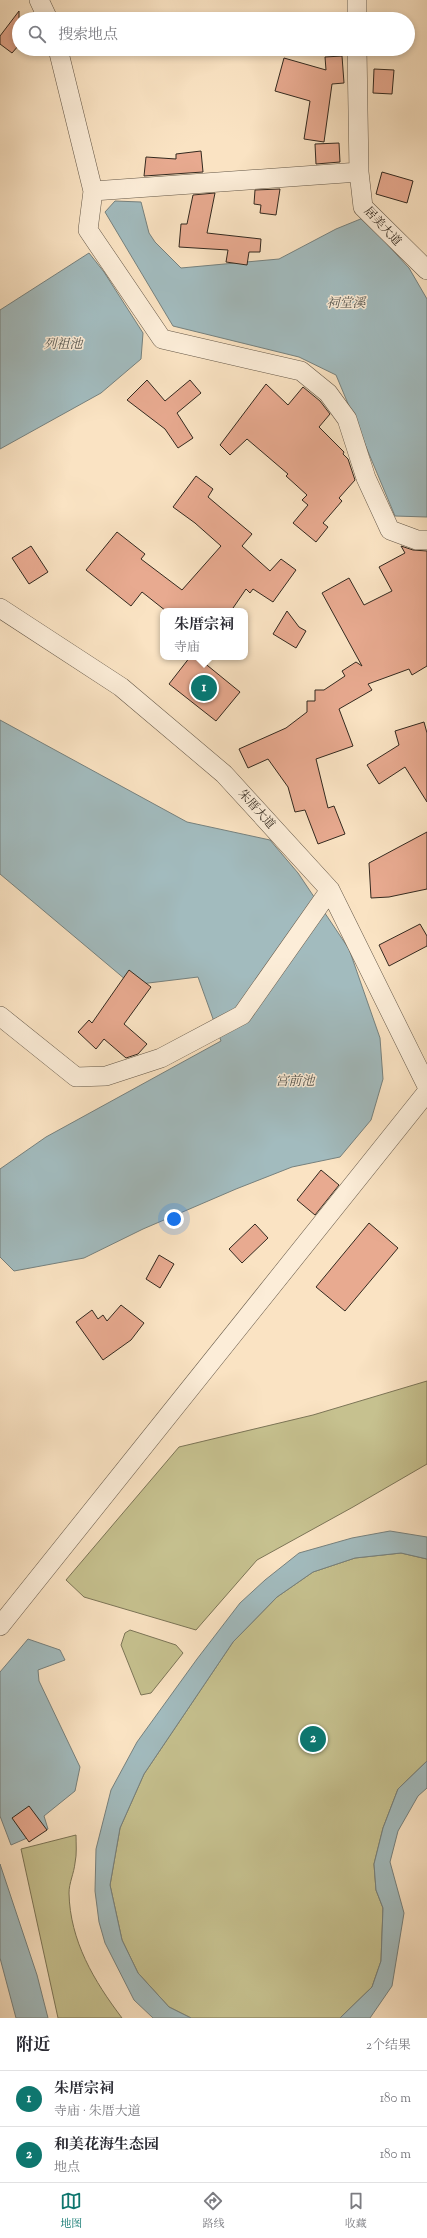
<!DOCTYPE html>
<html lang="zh">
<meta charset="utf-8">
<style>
:root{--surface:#fff;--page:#f7f7f7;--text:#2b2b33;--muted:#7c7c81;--line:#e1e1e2;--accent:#0f766e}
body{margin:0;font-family:"Sorts Mill Goudy","Noto Serif SC",serif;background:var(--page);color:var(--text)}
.you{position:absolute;left:174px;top:1219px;width:14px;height:14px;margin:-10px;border:3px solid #fff;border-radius:50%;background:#1a73e8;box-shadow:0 0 0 6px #1a73e833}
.badge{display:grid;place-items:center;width:26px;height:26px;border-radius:50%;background:var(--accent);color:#fff;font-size:13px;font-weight:700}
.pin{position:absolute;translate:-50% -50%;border:2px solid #fff;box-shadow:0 1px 4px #0006}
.popup{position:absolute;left:160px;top:608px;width:88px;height:52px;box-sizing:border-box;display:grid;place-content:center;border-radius:8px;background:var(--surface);filter:drop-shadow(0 1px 3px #0005);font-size:13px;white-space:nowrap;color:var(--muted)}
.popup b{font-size:15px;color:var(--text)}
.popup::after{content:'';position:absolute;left:50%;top:100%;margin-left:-8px;border:8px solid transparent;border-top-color:var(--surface)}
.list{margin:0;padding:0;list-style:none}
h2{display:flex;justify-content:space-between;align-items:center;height:52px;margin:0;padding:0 16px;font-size:17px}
h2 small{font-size:13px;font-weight:400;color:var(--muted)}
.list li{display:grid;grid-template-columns:26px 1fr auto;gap:12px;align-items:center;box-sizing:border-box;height:56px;padding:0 16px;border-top:1px solid var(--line)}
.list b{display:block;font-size:15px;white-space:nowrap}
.list p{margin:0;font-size:13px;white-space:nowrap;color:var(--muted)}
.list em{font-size:13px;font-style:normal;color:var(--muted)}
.icon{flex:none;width:22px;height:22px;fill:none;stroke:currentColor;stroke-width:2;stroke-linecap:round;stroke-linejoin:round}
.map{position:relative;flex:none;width:427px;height:2018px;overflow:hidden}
.search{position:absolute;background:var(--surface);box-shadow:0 2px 6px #0003;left:12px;right:12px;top:12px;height:44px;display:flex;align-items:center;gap:10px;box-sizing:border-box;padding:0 14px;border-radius:22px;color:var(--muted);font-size:15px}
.sheet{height:164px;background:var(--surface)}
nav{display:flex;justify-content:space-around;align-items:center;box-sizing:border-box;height:56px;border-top:1px solid var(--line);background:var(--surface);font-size:11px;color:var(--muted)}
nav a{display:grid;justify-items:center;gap:2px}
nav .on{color:var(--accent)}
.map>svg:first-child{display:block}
</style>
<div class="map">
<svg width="427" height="2018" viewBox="0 0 427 2018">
<rect width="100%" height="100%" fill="#fae3c3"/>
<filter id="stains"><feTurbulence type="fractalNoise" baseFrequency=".005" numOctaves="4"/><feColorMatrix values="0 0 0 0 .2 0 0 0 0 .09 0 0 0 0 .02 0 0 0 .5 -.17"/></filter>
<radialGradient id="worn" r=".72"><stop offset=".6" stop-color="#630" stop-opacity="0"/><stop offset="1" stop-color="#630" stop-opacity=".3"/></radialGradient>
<path fill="#c6c18f" stroke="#7c7557" d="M427,1381v83l-74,43 -96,53 -61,70 -112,-33 -18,-17 113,-133 134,-32z
M401,1553l26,6v202l-29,28 -15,39 -9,36 2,26 7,18 -2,53 -9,26 -32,31h-149l-22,-11 -31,-34 -16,-33 -12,-55 10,-57 24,-54 89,-132 44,-45 36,-25 42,-14z
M130,1630l46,15 7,8 -32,40 -10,2 -20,-50 4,-12z
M76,1835c0,9 1,19 -1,28 -1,10 -6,20 -6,30 1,48 25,88 53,125h-64l-37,-169z"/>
<path fill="#a2bbbe" stroke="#76817e" d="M115,201l26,1 8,31 6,9 26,26 98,-9 57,-30 27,-11 46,50 18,31v218l-32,-1 -59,-141 -37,-18 -126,-31 -68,-114z
M89,253l15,19 39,61 -2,26 -40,34 -101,56v-139z
M0,720l187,102 83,18 28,33 51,76 31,89 3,41 -12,41 -31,37 -48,10 -56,22 -93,40 -59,29 -70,13 -14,-14v-88l46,-32 175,-96 -23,-64 -66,8 -132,-111z
M390,1531l37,6v22l-26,-6 -46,5 -42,14 -36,25 -44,45 -89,132 -24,54 -10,57 12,55 16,33 31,34 22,11h-38l-19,-18 -29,-57 -6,-21 -4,-31 1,-42 15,-59 26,-48 60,-83 43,-56 25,-23 34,-27 53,-15z
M28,1639l32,11 5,10 -27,10 1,11 41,86 -5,24 -31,25 4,13 -37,16 -11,-29v-144z
M427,1761v27l-9,8 -20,35 -8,31 14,51 -12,73 -22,32h-30l32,-31 9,-26 2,-53 -7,-18 -2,-26 9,-36 15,-39z
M0,1864l37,111 11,43h-32l-16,-60z"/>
<path fill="#e8aa90" stroke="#33291f" d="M19,11v34l-7,8 -12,-9v-8z
M257,17l22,1v1h-22z
M342,56l2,27 -12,1 -8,58 -20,-3 6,-38 -35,-10 9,-33 42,12 -1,-13z
M374,69l20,1 -2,24 -19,-1z
M339,143l1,19 -24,2 -1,-20z
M201,151l2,21 -59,4 2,-19 30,2v-5z
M382,172l31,9 -6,22 -31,-9z
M280,189l-4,26 -16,-2 1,-8 -7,-1 1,-14z
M215,193l-8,40 54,6 -1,13h-11l-2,13 -21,-3 2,-12 -49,-3 2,-23h6l6,-29z
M147,380l18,21 25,-21 11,13 -24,20 16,25 -15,10 -13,-19 -38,-29z
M266,384l22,21 15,-18 17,14 10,13 -11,13 25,25 -1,2 5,5 7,21 -16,18 3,3 -19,22 5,4 -12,15 -23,-19 15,-18 -6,-5 5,-5 -21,-19 2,-2 -41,-35 -17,16 -10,-10z
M196,476l17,13 -5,8 44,37 -10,12 28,25 11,-12 15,11 -23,32 -20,-13 -3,4 -4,-4 -15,22h-65l-24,-19 -11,14 -45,-36 31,-38 28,22 -4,5 41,31 39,-44 -26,-23 -22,-16z
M31,546l17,26 -19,12 -17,-26z
M401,546l12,4 14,1v115l-15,9 -3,-6 -41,15 4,6 -33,19 14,37 -37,13 12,49 6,-2 11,28 -27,10 -13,-34 -10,2 -7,-25 -20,-28 -20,9 -9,-19 47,-21 21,-16v-11h8v-11h9l21,-14 -3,-5 14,-9 6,4 -40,-73 27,-15 15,27 28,-14 -13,-24 26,-14z
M287,611l12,16 7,4 -10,17 -23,-14z
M190,657h7l43,35 -24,29 -47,-37z
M424,722l3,11v69l-22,-35 -26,17 -12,-19 32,-20 -4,-14z
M427,832v57l-38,8 -18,1 -2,-35z
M420,924l7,12v10l-38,20 -10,-21z
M129,970l22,17 -27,37 23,20 -9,10 -12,4 -22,-19 -8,10 -18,-17 11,-12 3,3z
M321,1170l18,15 -24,30 -18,-15z
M369,1223l29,25 -53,63 -29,-24z
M255,1224l13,14 -26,25 -13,-14z
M159,1255l15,9 -14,24 -14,-9z
M121,1305l23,18 -13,17 -28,20 -27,-38 16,-12 6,9 5,-4 4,6z
M29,1806l18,24 -18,12 -17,-24z"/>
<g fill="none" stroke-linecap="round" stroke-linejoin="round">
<defs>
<path id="street" d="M39,0l9,19
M357,0v19
M58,49l35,142
M357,49l2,123 4,35 64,63
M359,172l-266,19 -5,39 74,109 139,32 27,22 19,26 19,59 24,52 27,10h10
M0,608l121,79 103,87 106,116 97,196
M0,1016l76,61 30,-1 55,-18 81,-43 88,-125
M0,1626l427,-534"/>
</defs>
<use href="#street" stroke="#655848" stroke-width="20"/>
<use href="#street" stroke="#fcedd8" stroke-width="19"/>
</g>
<g text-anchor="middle" stroke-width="3" stroke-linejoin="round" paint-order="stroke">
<g font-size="12" fill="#33291f" stroke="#fcedd8">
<text transform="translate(383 226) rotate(47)" y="4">居美大道</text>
<text transform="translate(257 809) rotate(48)" y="4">朱厝大道</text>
</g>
<g font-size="13" font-style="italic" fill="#54554f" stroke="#fcedd8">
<text x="346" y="307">祠堂溪</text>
<text x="63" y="348">列祖池</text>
<text x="295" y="1085">宫前池</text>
</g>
</g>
<rect width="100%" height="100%" filter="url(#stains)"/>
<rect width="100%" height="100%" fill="url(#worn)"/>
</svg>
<div class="you"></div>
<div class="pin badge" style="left:204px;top:688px">1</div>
<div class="popup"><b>朱厝宗祠</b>寺庙</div>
<div class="pin badge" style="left:313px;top:1739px">2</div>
<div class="search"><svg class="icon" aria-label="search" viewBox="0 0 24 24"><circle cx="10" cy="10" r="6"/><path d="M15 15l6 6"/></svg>搜索地点</div>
</div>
<section class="sheet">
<h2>附近<small>2个结果</small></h2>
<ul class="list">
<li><span class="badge">1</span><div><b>朱厝宗祠</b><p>寺庙 · 朱厝大道</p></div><em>180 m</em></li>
<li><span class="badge">2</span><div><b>和美花海生态园</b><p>地点</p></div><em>180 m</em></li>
</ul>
</section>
<nav>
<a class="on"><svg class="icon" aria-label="map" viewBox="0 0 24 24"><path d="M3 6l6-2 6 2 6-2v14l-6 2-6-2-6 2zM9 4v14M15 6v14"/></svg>地图</a>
<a><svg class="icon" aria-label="directions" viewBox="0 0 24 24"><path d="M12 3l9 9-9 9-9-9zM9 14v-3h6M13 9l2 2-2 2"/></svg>路线</a>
<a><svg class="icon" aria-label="saved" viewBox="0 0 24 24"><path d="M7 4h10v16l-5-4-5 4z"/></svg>收藏</a>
</nav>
